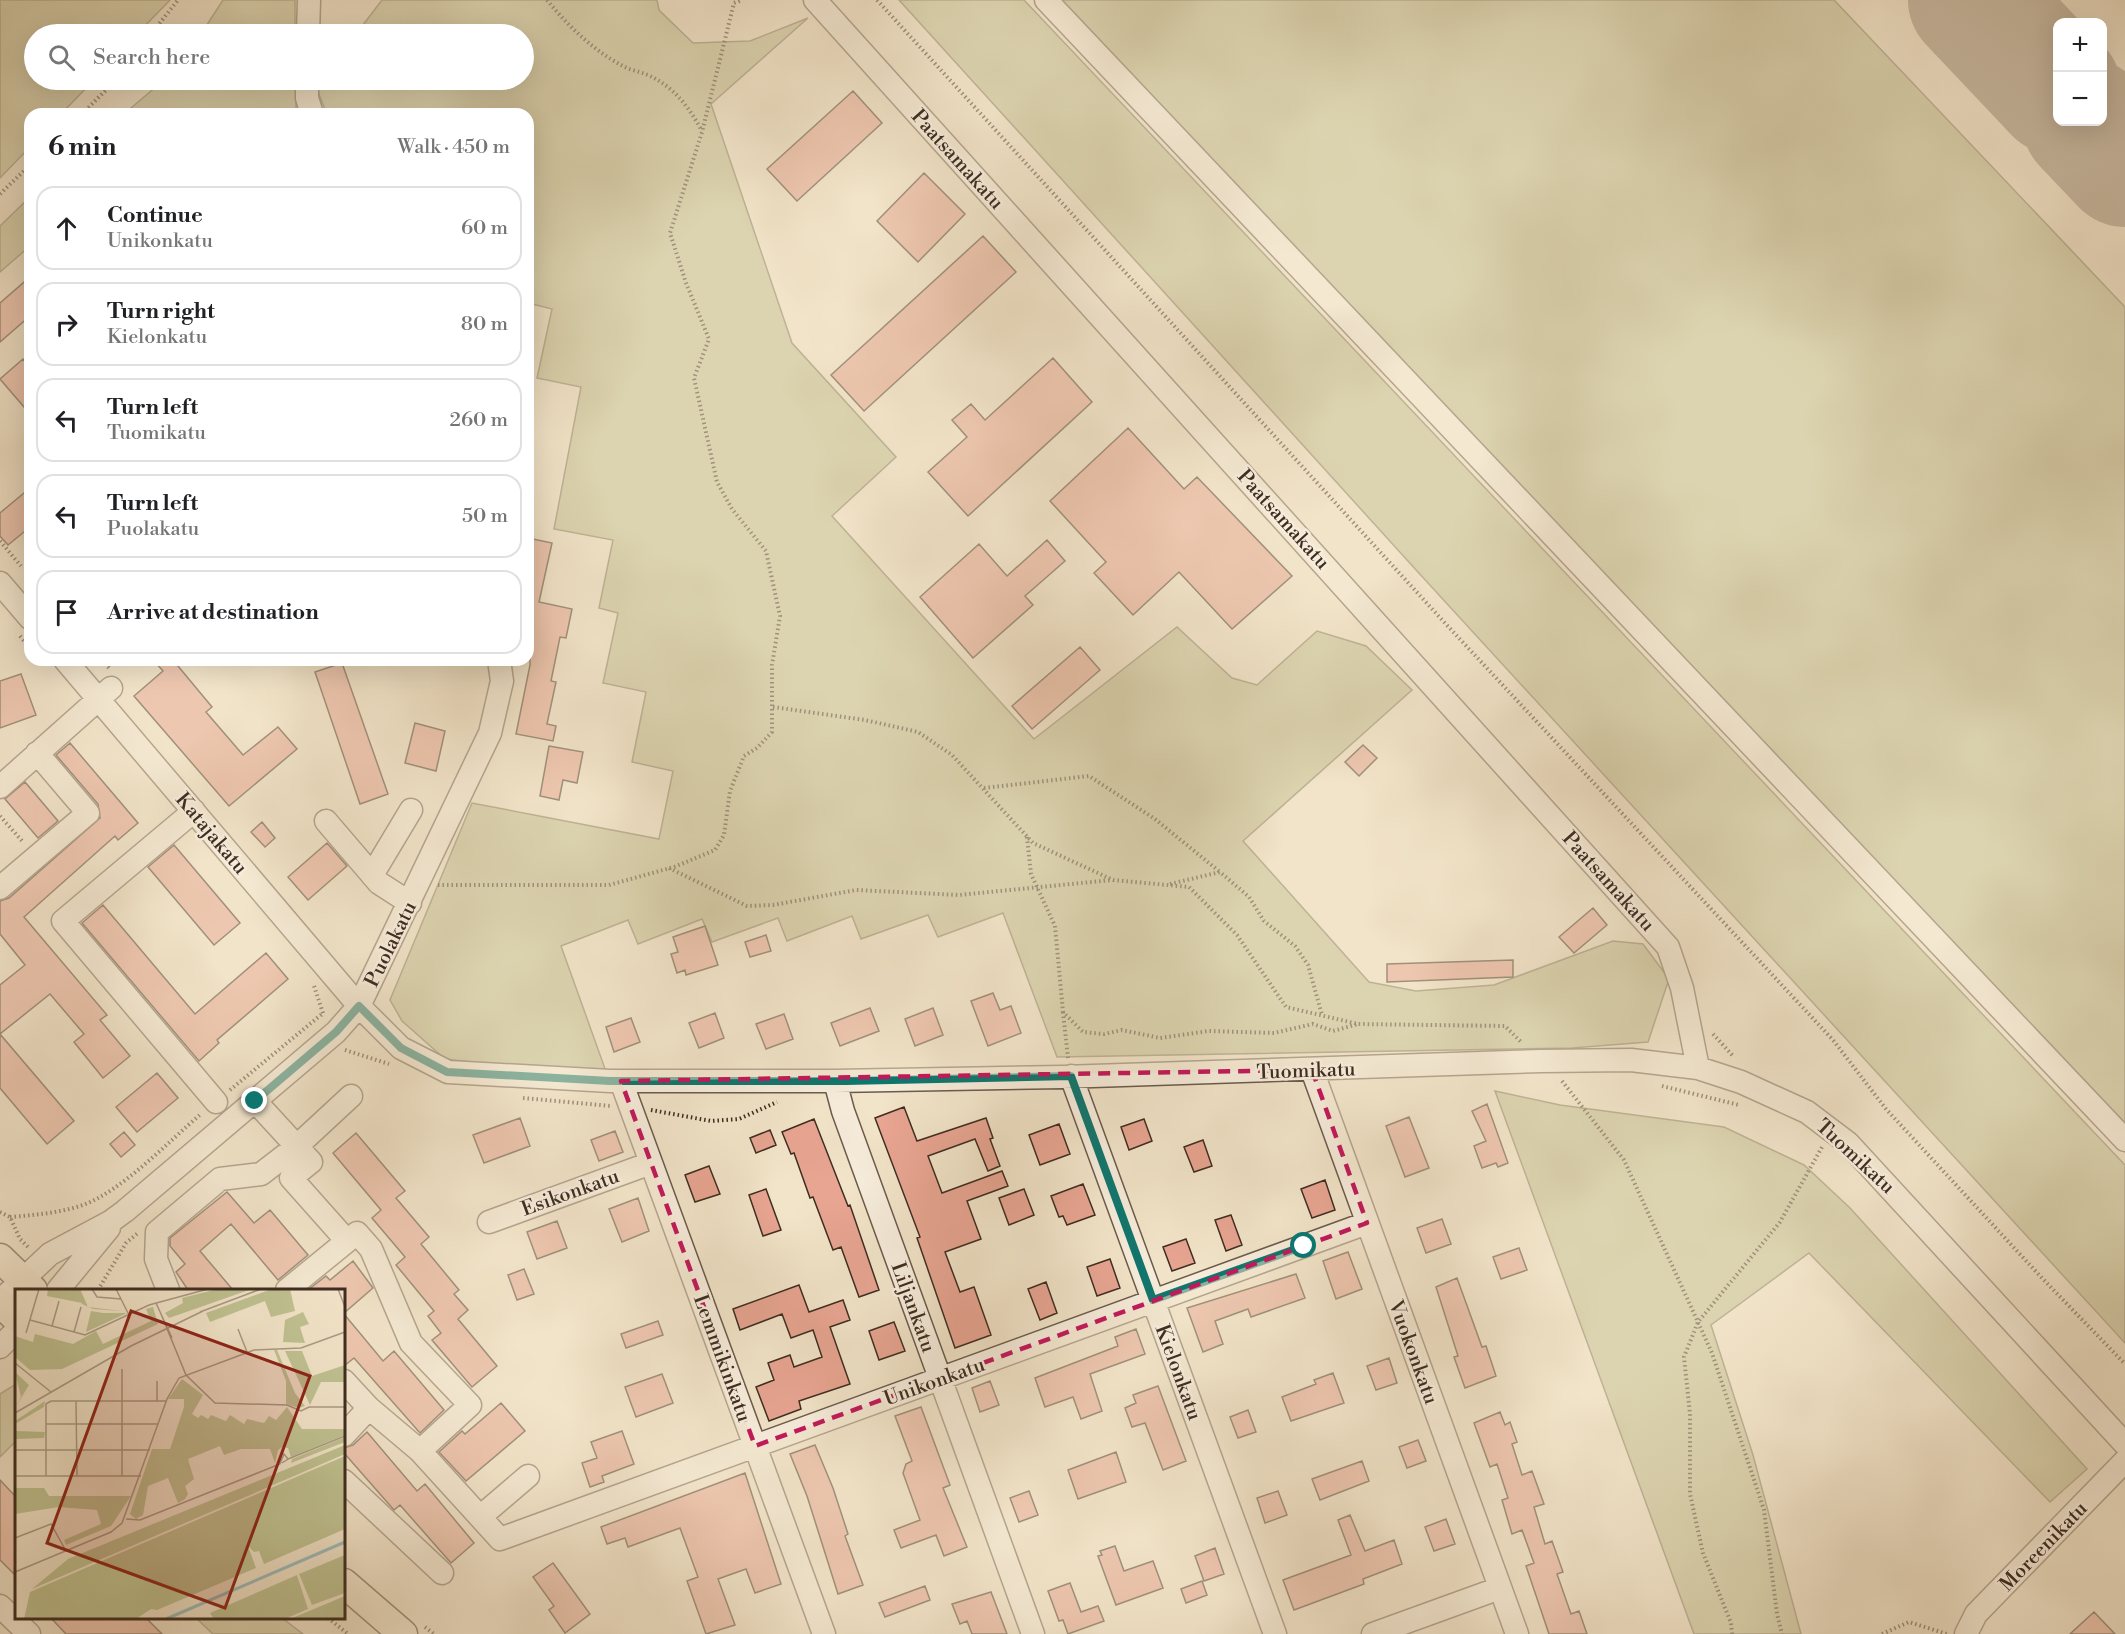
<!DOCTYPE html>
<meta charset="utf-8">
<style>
:root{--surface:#fff;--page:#f2f2f2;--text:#202124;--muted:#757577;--line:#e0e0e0}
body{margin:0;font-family:"Libre Bodoni",serif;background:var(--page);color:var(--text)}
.controls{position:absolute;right:18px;top:18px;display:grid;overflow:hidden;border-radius:12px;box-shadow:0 6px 24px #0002}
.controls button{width:54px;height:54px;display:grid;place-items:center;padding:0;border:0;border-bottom:2px solid var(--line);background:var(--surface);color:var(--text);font:30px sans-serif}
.stop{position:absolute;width:18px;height:18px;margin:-14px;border:4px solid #0f766e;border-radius:50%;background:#fff}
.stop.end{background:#0f766e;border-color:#fff;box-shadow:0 2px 6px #0008}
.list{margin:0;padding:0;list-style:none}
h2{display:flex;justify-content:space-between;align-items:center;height:78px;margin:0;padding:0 24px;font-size:26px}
h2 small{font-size:20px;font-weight:400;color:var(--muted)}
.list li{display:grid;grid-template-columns:39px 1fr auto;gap:18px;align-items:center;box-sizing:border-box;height:84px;margin:0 12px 12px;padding:0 12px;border:2px solid var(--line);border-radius:18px}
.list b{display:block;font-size:22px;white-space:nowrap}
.list p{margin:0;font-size:20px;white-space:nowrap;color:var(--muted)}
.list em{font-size:20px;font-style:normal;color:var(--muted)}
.icon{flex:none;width:33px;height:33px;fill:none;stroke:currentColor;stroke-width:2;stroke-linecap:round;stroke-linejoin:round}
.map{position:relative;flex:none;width:2125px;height:1634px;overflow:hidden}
.search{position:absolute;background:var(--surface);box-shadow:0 6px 24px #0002;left:24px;top:24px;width:510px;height:66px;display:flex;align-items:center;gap:15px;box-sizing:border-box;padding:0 21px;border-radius:33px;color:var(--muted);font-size:22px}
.panel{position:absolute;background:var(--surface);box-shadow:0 6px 24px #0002;left:24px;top:108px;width:510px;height:558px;border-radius:18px}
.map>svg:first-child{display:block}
</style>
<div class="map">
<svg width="2125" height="1634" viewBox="0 0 2125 1634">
<rect width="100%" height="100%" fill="#f2e4c9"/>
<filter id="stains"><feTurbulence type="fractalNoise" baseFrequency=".00333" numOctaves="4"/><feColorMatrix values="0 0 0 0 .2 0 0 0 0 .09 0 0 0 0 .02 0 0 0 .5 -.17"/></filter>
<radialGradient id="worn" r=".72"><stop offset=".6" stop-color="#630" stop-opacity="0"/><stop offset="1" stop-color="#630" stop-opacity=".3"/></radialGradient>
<path fill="#c0c292" stroke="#7f785a" stroke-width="1.5" d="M0,0h170l-33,34h-103v46h60l-33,34h-31v33l-30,31z
M223,0h72v34h-94z
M382,0h275l2,10 34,33 57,-2 58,-23 -97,86 81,239 104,114 -64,59 202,223 143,-112 55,51 25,7 60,-54 49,15 46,44 -169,151 126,141 47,9 78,-6 119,-44 30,3 26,35 -21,63 -76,6 -515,9 -54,-144 -65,24 -10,-22 -67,24 -9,-23 -65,25 -9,-23 -66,24 -10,-23 -64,25 -10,-24 -67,26 47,131 -163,-18 -43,-38 -12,-21 82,-197 187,36 14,-68 -41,-9 14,-70 -43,-9 15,-70 -19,-5 14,-68 -59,-11 27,-142 -44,-9 15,-69 -24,-6v-189h-201l-11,-27 6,-7h202v-46h-168z
M899,0h125l1101,1165v178l-708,-772z
M1042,0h792l291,307v843z
M164,80h132v32l-7,2h-165z
M30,197v49l-30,26v-46z
M1495,1091l65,14 164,22 80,38 46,43 237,261 -37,33 -241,-249 -98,72 42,130 48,179h-107z
M16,1384v57l-16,16v-63z
M196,1618h86l21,16h-90z"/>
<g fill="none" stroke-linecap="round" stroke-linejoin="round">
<path stroke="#988875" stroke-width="128" d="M1972,0l86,91
M2086,122l39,41"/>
</g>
<path fill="#e8a592" stroke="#3e2d21" stroke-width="1.5" d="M853,91l29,32 -85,78 -30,-32z
M924,173l41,41 -47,48 -41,-41z
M983,236l33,36 -152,139 -33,-36z
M30,277v39l-30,26v-39z
M1053,358l39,44 -124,114 -40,-44 39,-35 -15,-17 19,-16 14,16z
M23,359l7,9v46l-30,-35z
M1128,428l56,61 13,-12 95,99 -60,53 -53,-57 -46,43 -39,-42 12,-11 -56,-61z
M30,488v39l-22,18 -8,-9v-23z
M528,538l24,5 -13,59 33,7 -6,29 -6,-1 -9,44 5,1 -9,42 9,2 -3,15 -37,-7 14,-69z
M1047,540l18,21 -40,35 8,9 -60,53 -53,-61 59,-53 28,32z
M1080,647l20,23 -68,59 -20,-23z
M153,660h20l39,47 -6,5 37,43 35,-28 19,22 -68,57 -95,-110 29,-25z
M342,663l46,131 -28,10 -45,-132z
M21,674l15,41 -36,13v-47z
M415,723l30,8 -9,40 -31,-8z
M70,743l68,80 -20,17 -3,-4 -91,81 83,98 -7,5 30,36 -27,22 -29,-36 10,-8 -34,-40 -50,40 74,87 -27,23 -47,-56v-103l25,-20 -25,-31v-33l9,-3 91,-80 -2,-14 -42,-49z
M1363,745l14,13 -18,18 -14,-14z
M549,746l34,6 -6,31 -14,-3 -4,20 -19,-4z
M25,782l33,39 -20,17 -33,-39z
M262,822l13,16 -10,9 -14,-15z
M327,843l20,23 -39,34 -20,-23z
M174,845l66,78 -26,22 -66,-78z
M103,905l92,109 71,-61 22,26 -71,61 2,3 -20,18 -117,-138z
M1593,908l14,17 -33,28 -15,-16z
M705,926l13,39 -32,10 -1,-5 -8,3 -6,-19 7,-2 -5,-15z
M766,935l5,16 -21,6 -5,-15z
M1513,960v17l-126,5v-18z
M993,993l7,17 11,-4 10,27 -33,13 -17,-45z
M870,1008l9,23 -39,15 -9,-23z
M933,1008l10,27 -28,11 -10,-27z
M715,1013l9,25 -25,10 -10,-25z
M784,1014l9,25 -27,10 -10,-25z
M631,1018l9,24 -26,10 -8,-25z
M157,1073l21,25 -41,34 -21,-25z
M1487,1104l21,59 -10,4 -2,-4 -14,5 -8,-22 12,-5 -14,-30z
M904,1107l13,34 69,-23 7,20 -3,1 10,27 -12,5 -13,-32 -47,17 14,37 60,-22 6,15 -41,15 14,38 -36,13 15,40 14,-5 17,48 -36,13 -38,-110 3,-1 -45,-119z
M1409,1117l20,51 -24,9 -19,-51z
M520,1118l10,28 -46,17 -11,-28z
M814,1119l34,87 2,-1 29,85 -20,7 -18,-50 -8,3 -20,-53 -3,1 -16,-45 -3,1 -9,-22z
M1144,1119l8,22 -23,9 -8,-23z
M1059,1124l11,30 -30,11 -11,-30z
M770,1130l6,15 -20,8 -6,-15z
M615,1131l8,21 -24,9 -8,-21z
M124,1132l11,13 -14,12 -11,-13z
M356,1133l49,58 -9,7 33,39 -8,7 38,46 -5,4 14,16 -10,9 39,47 -25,21 -40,-47 9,-7 -13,-17 6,-5 -38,-46 9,-8 -33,-39 9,-8 -48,-57z
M1203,1140l9,26 -18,6 -10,-25z
M709,1166l11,28 -25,8 -10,-27z
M1325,1180l10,30 -23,8 -11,-29z
M1083,1184l12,31 -28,10 -4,-9 -4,1 -8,-21z
M766,1189l15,41 -18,6 -14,-41z
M1024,1189l10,26 -25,10 -10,-27z
M227,1192l27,31 16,-13 38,45 -30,25 -47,-56 -31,27 33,39h-45l-12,-18 9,-8 -15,-18v-8z
M638,1198l11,33 -27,11 -13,-33z
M1231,1215l11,30 -16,6 -11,-31z
M1442,1219l9,25 -25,9 -9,-25z
M557,1221l10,27 -30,11 -10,-27z
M1186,1239l9,24 -23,8 -9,-24z
M1519,1248l8,22 -26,9 -8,-22z
M1348,1252l14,37 -26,10 -13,-38z
M1110,1259l10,29 -23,8 -10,-29z
M353,1261l20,27 -29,25v-23h-36l18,-14 4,4z
M524,1269l10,25 -17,6 -9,-25z
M1296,1274l9,24 -54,19 -3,-8 -33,12 8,23 -20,8 -16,-44z
M1457,1278l25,69 4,-1 10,30 -31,12 -11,-31 4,-1 -22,-69z
M1046,1282l11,31 -17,7 -12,-31z
M799,1285l10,27 34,-12 7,20 -20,7 20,57 -51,17 2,8 -32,12 -13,-34 18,-7 -6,-17 22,-8 4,12 28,-10 -9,-27 -22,8 -9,-24 -42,16 -7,-21z
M344,1314l39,47 11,-10 50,59 -24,23 -66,-75 -10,8z
M658,1321l5,14 -37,13 -5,-14z
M894,1322l11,29 -26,9 -10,-29z
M1136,1329l9,25 -55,20 12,37 -21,8 -8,-22 -28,10 -10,-29 83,-32 -3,-9z
M1389,1358l8,25 -21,7 -9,-24z
M1333,1373l11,30 -53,18 -9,-24 34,-13 -2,-4z
M662,1374l11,29 -37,14 -11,-30z
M990,1381l9,24 -19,7 -8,-24z
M1158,1386l28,75 -23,9 -18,-47 -13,4 -7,-19 11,-5 -3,-8z
M501,1403l24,28 -59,50 -27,-29 23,-21 3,3z
M921,1407l29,78 -7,3 24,59 -23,9 -8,-21 -35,13 -7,-18 26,-10 -17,-47 3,-9 6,-3 -17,-45z
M1248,1410l8,22 -18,6 -8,-21z
M1500,1412l5,13 5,-3 7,20 -5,2 10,31 10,-4 12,33 -10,3 11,37 7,-3 11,31 -6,2 14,40 8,-3 8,23h-38l-23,-68 8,-3 -12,-33 -10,4 -10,-34 6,-2 -11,-34 -7,3 -16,-44z
M622,1431l12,33 -32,12 2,6 -14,5 -8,-24 15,-5 -6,-16z
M367,1432l50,59 8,-7 49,59 -23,20 -51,-58 -6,5 -50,-57v-5l9,-3z
M1418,1440l8,21 -19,7 -8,-21z
M815,1445l18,43 15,46 -3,2 18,49 -25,9 -31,-98 -17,-42z
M1116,1452l10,30 -48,17 -10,-29z
M1362,1461l7,20 -49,19 -8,-21z
M745,1473l36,111 -26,9 -9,-24 -28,10 17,46 -29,9 -19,-53 11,-4 -18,-49 -52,19 -3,-9 -18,6 -6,-17z
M0,1480l16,17v79l-16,-16z
M1029,1491l9,24 -19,7 -9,-24z
M1278,1491l9,24 -22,8 -8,-25z
M1350,1515l15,36 29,-11 8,24 -39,15 1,5 -70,26 -11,-30 68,-25 -13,-35z
M1446,1519l9,25 -21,7 -9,-24z
M1115,1546l9,25 29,-10 10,27 -47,17 -18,-49 4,-1 -2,-4z
M1215,1548l9,26 -20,7 -9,-25z
M553,1563l37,51 -25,19 -16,-23 5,-4 -21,-29z
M1202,1581l5,14 -21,8 -5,-14z
M1070,1583l11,29 17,-6 6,15 -36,13 -5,-14 -4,1 -11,-30z
M925,1586l5,14 -45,17 -6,-14z
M991,1592l16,42h-35l-5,-13 -7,3 -8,-20z
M2094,1612l21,22h-45z
M50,1617h95l17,17h-96z"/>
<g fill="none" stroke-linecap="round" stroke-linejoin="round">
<defs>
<path id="minor" d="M815,0l853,947 14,41 16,80
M1046,0l1079,1140
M308,34l1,-34
M307,80v18l5,16
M0,583l30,35
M65,660l294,346 42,42 47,24 162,9h225l228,-4 478,-16 90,-1 67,8 43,14 66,30 41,31 277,301
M0,787l111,-99
M194,811l-131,110 153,181
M326,821l53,62 31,20
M372,875l39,-65
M0,888l88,-75 -51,-60
M1312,1070l205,564
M1071,1076l204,558
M621,1081l203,553
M835,1081l8,30 190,523
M255,1101l56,61 -20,16 56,63
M489,1222l162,-59
M58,1290l51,-62
M168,1290l-12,-31 1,-27 63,-53 41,-5 35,-27 55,-51
M287,1290l70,-57 14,16 40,94 59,62 -50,46
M0,1301l50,-47 60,-32 15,-11 211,-179 23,-26 131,-273 12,-52 -3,-21
M0,1347l16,-16
M344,1381l25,27
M344,1435l25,-27 51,43 80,88 867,-316
M344,1481l98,92
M480,1517l48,-41
M0,1606l29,28
M1373,1634l127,-46
M1966,1634l10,-20 149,-153"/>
<path id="major" d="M0,1258l33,32
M0,1302l16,16
M344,1583l59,51"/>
</defs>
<use href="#minor" stroke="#6b5b4b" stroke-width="25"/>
<use href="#major" stroke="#3e2d21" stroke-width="31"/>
<path stroke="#3e2d21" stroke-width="4" stroke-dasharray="1.5 3" stroke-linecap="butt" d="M547,0c21,26 47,51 76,66 7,4 15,5 22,8 27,10 44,33 57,57
M877,0l567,622 389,418 53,69 155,168 84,87
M151,34l27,-34
M82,114l34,-34
M0,194l30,-29
M0,541l21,25
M20,636l10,12
M102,660l7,8
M773,707l92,13 53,12 34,23 81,88 80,37 76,7 48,48 49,72 72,17 147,2 17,17
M984,788l105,-12 66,43 65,53
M0,816l23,26
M1027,837l4,37 24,52 8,86 20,20 21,2 18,-4 38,8 49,-7 65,2 39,-9 20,7 25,-7
M669,868l78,38 26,-1 83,-15 103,5 153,-15
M1170,884l50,-12 29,25 15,24 31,25 13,19 14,50
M438,885h171l65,-18 41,-17 9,-15 6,-44 14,-35 13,-8 15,-16v-67l8,-49 -14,-65 -34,-42 -15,-27 -23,-104 15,-39 -23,-56 -16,-50 32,-101 32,-129 8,-3
M314,986l10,30
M1063,1012l5,46
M1713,1034l21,23
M345,1050l44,14
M1562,1081l62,79 88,193 52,157 13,104 5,20
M1662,1086l77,19
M230,1090l92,-76
M523,1098l88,8
M651,1110l60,11 28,-2 38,-17
M0,1212l10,5 10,22 8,8
M10,1217c25,-2 49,-4 73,-12 39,-14 86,-64 118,-91
M98,1290l28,-47 12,-10
M328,1618l20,16
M425,1627l9,7
M1732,1634l-1,-11 -28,-70 -13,-59v-80l-6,-57 14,-35 82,-100 42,-75
M1882,1634l27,-12 38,12"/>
<use href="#minor" stroke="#f7eddc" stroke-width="22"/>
<use href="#major" stroke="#f2e4c9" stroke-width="28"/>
</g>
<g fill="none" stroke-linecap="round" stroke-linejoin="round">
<path stroke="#0f766e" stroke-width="8" d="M255,1101l81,-69 23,-26 42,42 46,24 163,9h236l225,-5 82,224 151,-54"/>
</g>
<path d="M0 0H2125V1634H0ZM1312,1070l55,153 -612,223 -134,-365z" fill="#f2e4c9" fill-opacity=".55" fill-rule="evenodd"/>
<path fill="none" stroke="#c2185b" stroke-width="4.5" stroke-dasharray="12 8" stroke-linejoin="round" d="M1312,1070l55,153 -612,223 -134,-365z"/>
<g text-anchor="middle" stroke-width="5" stroke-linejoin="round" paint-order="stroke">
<g font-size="20" fill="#3e2d21" stroke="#f7eddc">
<text transform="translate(958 159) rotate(48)" y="7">Paatsamakatu</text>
<text transform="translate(1284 519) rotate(48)" y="7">Paatsamakatu</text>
<text transform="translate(212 833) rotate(50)" y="7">Katajakatu</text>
<text transform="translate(1609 881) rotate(48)" y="7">Paatsamakatu</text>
<text transform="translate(390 944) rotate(-64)" y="7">Puolakatu</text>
<text transform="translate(1306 1070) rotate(-2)" y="7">Tuomikatu</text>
<text transform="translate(1856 1156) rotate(43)" y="7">Tuomikatu</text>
<text transform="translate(570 1192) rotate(-20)" y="7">Esikonkatu</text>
<text transform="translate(914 1307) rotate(70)" y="7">Liljankatu</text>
<text transform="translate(1414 1352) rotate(70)" y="7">Vuokonkatu</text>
<text transform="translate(723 1358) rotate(70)" y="7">Lemmikinkatu</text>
<text transform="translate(1179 1372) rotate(70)" y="7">Kielonkatu</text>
<text transform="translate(934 1381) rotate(-20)" y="7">Unikonkatu</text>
<text transform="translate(2043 1546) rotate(-46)" y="7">Moreenikatu</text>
</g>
</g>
<g transform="translate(15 1289)">
<rect width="330" height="330" fill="#f2e4c9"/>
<path d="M33,0h32l8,18 34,4 -29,-2 -11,-5v-1l-35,-7zM203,0h34l-83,29 -4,-5 18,-10 -1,-5zM257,0h18l5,22 -24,6 -6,-16 -55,21 -4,-9zM138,18l5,17 -96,45 -32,1 -15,-13v-21l18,6 2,-8 38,10 23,-13 7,13 48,-23 -5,-12zM76,22l12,2h24l-41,19zM288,23l6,12 -9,3 5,16 -22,-1 2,-22zM259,61h3l18,43 10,13 -6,2 -13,-4v-23zM270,62h17l10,25 33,-11v17h-24l-11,23zM0,83l14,13 -14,23 6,-11zM167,90l21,16 -11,19 6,4 3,-3 7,4 3,-4 15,6 4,-6 14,9 3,-5 17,4 5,-7 7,4 11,-13 15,22h43v6l-54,22 -3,-9 -6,-1 -4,3 -3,13 -5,-14h-29l-17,6 -4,-9 -32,13 6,20 -9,7 3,8 -3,5 -7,4 -10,-25 -20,8 -5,29 -7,4 -6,-5 22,-65h18l14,-42v-8h-16zM30,112l-1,6 -29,17 1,7 29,1 -1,6 -29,1v-18zM330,148v5l-54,21 1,-4zM330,156v9l-313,135 36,-30zM330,167v73l-81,35 -5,-13 -5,1 -6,-6 8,22 -99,42 -6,-1 -15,10h-112l6,-27zM0,199h29l5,8h82l-20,30 -45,19 -2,-5 37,-16 -4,-14 -38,-3 -44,7zM330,266v38l-33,12 -13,-31zM282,286l11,34 -23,10h-71l-4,-6zM330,306v23l-55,1 55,-23z" fill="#c0c292"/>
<path fill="none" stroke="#9cbebc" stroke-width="3" d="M151,330l179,-77"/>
<path fill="none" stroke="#aa9b86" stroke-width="1.5" d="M77,0l5,8 24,2M101,0l13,26M323,0l7,18M141,14l16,35M185,23l61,-23M146,25l25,61 29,28 72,2 14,6 8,-4h36M15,31l55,15 64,-30 59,-16M37,37l7,-25M223,40l9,23M59,43l7,-25M11,44l13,-44M0,74l36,29M36,112h116M61,112l1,75M142,112v-20M0,124l116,-67 72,-35M31,135h112M0,161h135M273,170l57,-23M0,187h126M31,187v-72l5,-3M107,187v-107M111,230l14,1 140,-56 4,-10 4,5 -6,4M0,249l36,-14 15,27M0,283l96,-40 11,-9 45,-124 12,-21 75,-28 47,-2 44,-16"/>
<path fill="#8f2418" fill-opacity="0.15" stroke="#8f2418" stroke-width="3" d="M116,22l179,65 -85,232 -178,-65z"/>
<rect width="330" height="330" fill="none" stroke="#3e2d21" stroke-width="3"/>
</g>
<rect width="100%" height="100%" filter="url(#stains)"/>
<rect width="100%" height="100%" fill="url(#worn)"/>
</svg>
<div class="controls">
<button>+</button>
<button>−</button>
</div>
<div class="stop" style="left:1304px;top:1246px"></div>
<div class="stop end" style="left:255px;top:1101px"></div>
<div class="search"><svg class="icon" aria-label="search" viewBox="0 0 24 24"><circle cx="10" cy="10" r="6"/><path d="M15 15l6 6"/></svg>Search here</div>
<section class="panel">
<h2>6 min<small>Walk · 450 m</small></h2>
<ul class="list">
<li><svg class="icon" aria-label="ahead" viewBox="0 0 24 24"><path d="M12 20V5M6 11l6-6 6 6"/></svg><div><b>Continue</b><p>Unikonkatu</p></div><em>60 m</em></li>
<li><svg class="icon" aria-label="right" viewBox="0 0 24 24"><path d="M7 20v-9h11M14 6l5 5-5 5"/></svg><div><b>Turn right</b><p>Kielonkatu</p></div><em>80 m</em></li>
<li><svg class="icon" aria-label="left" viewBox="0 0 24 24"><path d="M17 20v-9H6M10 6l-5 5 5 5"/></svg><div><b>Turn left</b><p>Tuomikatu</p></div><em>260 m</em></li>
<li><svg class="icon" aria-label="left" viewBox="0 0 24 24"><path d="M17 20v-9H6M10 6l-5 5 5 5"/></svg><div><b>Turn left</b><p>Puolakatu</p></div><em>50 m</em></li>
<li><svg class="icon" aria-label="arrive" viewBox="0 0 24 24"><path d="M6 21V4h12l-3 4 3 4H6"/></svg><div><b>Arrive at destination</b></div></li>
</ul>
</section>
</div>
